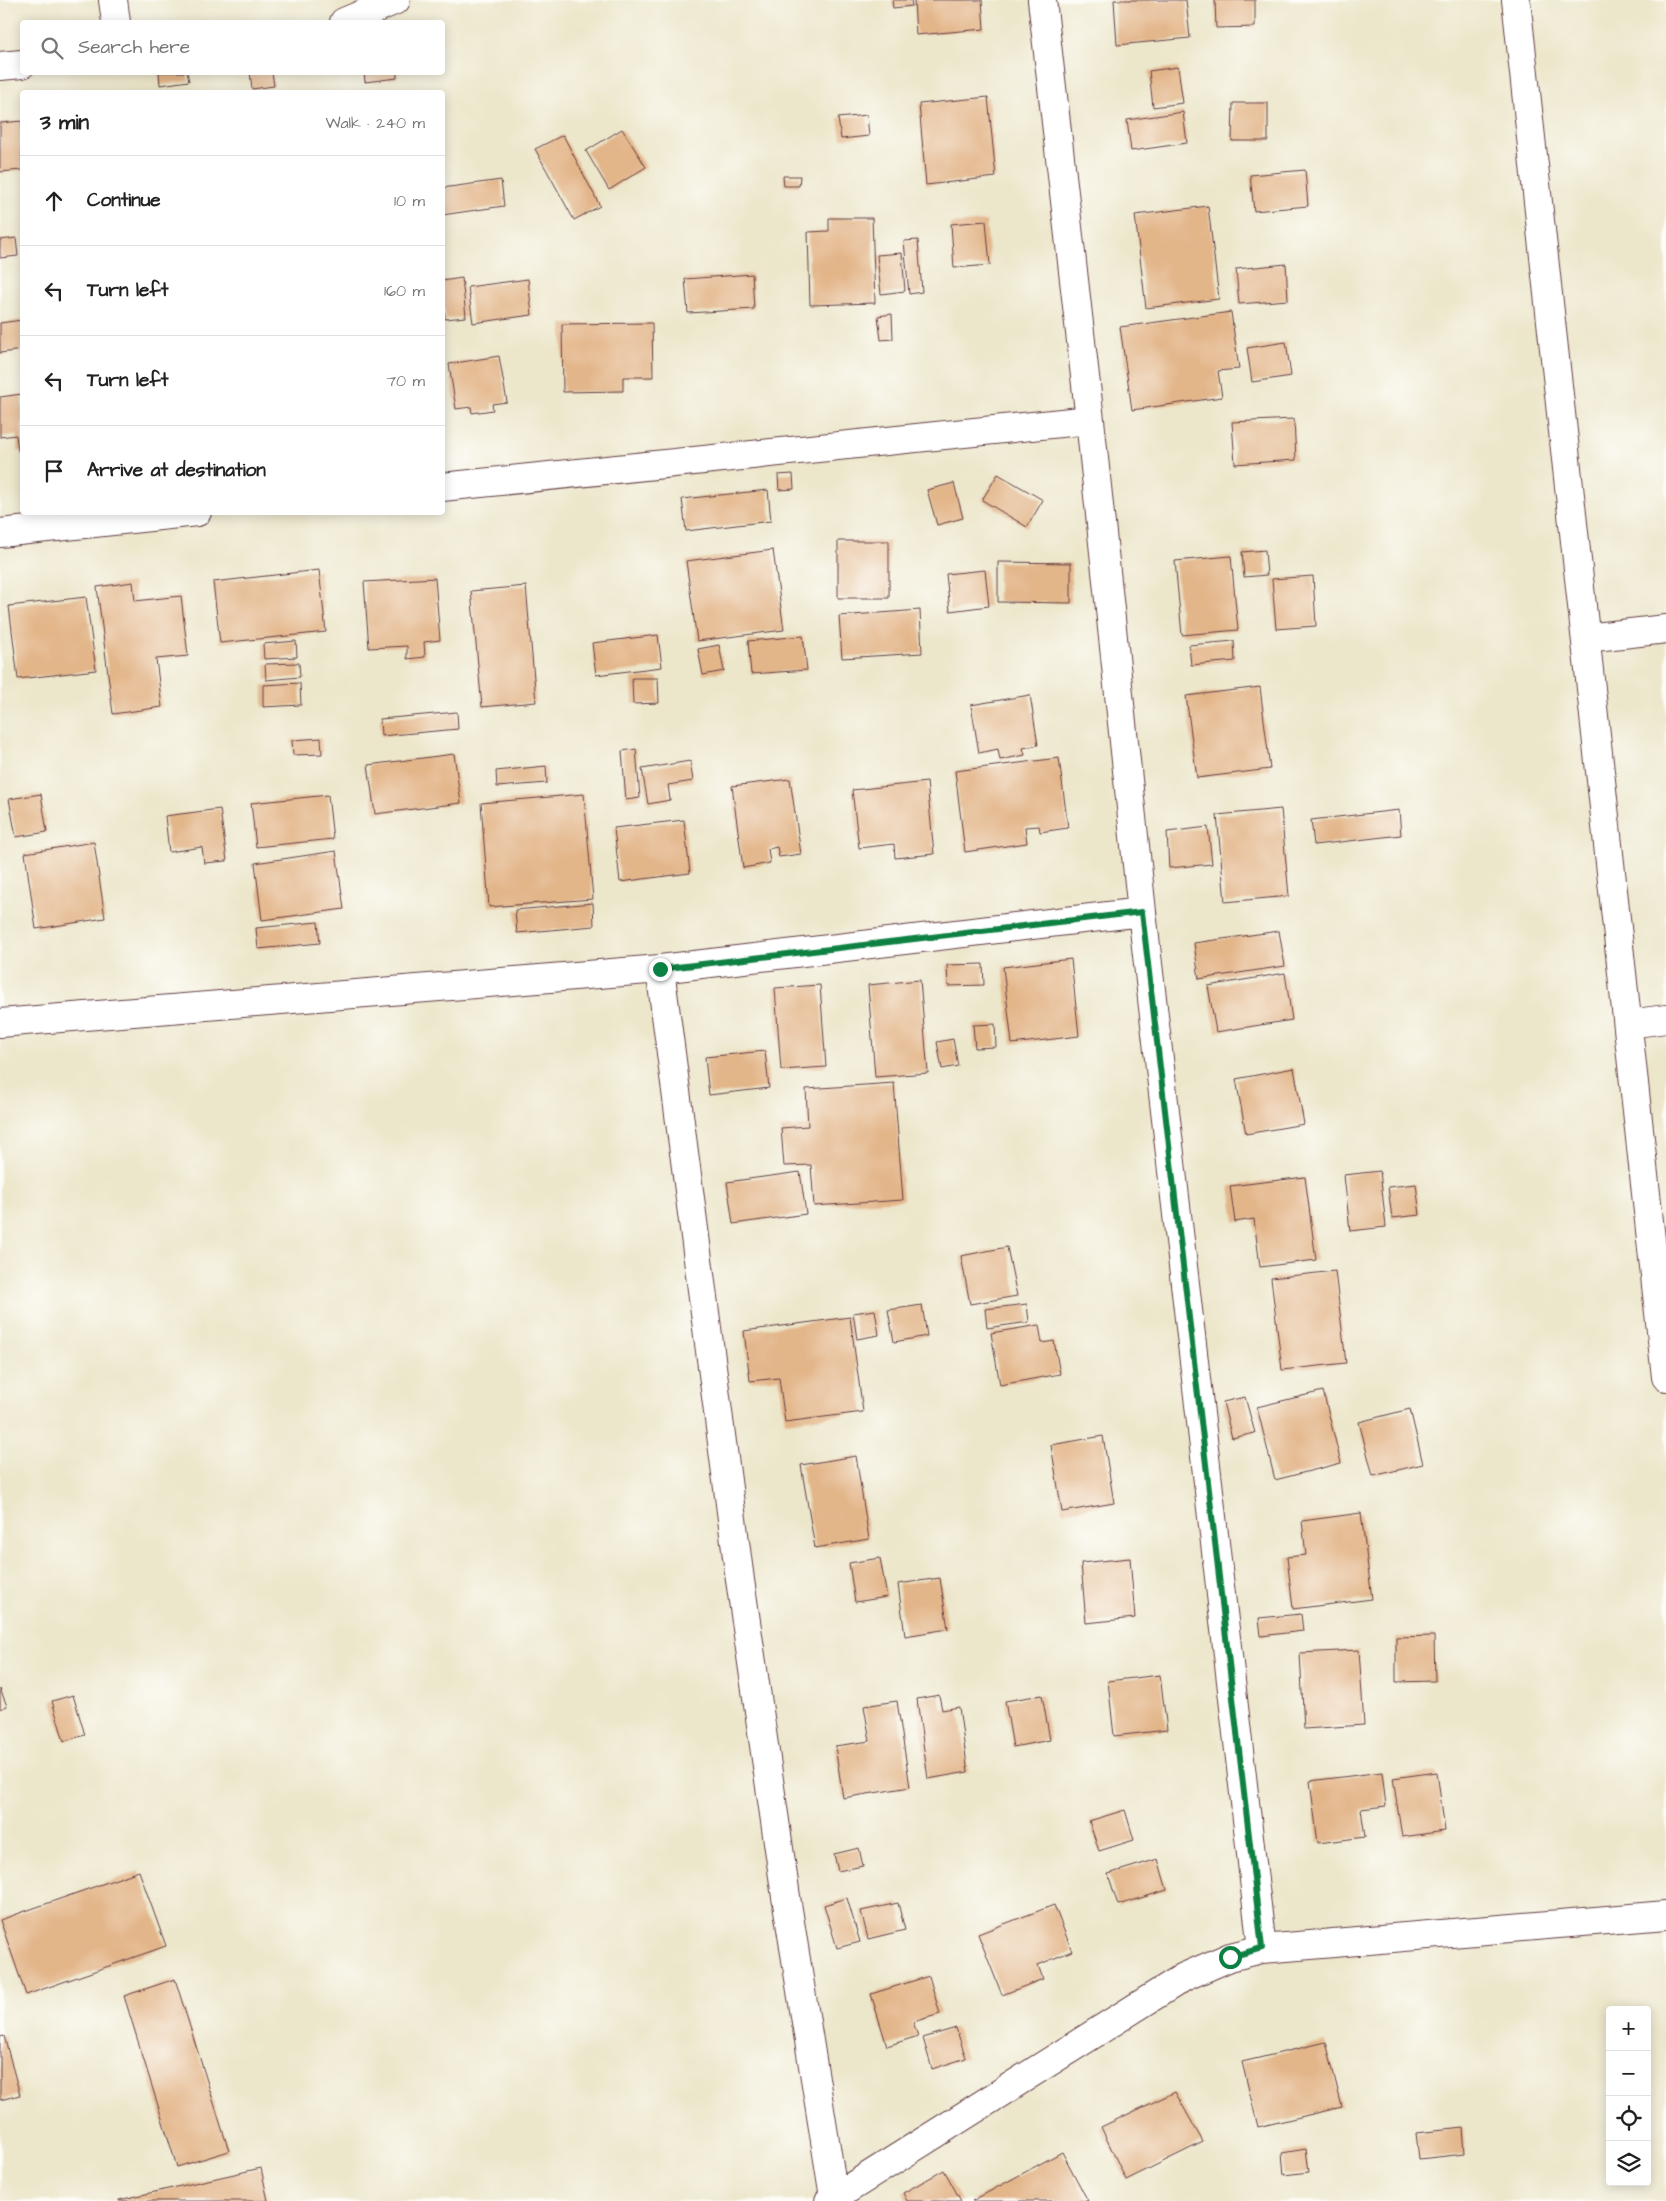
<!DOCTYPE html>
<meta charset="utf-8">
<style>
:root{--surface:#fff;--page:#f2f2f2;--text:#222;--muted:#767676;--line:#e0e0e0}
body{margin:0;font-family:"Architects Daughter",sans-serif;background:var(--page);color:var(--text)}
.controls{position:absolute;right:15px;bottom:15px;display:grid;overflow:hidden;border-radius:5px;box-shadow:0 2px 12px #0003}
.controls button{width:45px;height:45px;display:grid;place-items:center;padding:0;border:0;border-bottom:1px solid var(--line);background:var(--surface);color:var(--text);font:25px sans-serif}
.stop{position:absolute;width:15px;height:15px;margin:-11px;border:4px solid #0b8043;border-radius:50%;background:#fff}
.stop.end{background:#0b8043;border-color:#fff;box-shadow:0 1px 5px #0008}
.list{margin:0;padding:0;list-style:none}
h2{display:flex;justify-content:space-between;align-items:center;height:65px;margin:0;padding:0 20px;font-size:21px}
h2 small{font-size:16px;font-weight:400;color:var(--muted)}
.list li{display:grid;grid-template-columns:32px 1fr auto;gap:15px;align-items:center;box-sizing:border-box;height:90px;padding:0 20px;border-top:1px solid var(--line)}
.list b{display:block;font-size:19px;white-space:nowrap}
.list em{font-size:16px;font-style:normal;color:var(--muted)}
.icon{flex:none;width:28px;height:28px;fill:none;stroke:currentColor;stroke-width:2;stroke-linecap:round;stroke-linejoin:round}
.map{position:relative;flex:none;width:1666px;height:2201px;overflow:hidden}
.search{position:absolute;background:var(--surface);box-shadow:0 2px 12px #0003;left:20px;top:20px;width:425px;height:55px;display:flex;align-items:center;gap:12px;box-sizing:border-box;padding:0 18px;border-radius:5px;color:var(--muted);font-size:19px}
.panel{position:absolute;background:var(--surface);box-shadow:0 2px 12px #0003;left:20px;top:90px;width:425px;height:425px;border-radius:5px}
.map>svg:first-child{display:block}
</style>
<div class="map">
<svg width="1666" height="2201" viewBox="0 0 1666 2201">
<rect width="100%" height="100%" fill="#fdfcf7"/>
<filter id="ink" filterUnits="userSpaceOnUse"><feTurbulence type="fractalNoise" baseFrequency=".02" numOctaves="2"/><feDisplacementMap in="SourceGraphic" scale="10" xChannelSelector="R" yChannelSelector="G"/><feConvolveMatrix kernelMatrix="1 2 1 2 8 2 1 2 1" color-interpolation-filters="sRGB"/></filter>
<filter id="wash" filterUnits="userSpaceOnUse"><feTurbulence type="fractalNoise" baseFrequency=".0096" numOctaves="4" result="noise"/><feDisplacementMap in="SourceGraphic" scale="20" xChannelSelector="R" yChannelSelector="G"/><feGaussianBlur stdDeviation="1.12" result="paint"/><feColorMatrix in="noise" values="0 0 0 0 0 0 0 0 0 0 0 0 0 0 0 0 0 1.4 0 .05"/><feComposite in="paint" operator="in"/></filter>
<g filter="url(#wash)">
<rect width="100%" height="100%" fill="#ece6ca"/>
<g id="blocks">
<path fill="#e3b68a" d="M892,0h19l1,6 -19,2z
M914,0h68l2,29 -68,6z
M1114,0h72l4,38 -73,7z
M1215,0h40v27l-39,1z
M1178,67l5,36 -30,4 -4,-36z
M159,72h28l2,9 -29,4z
M250,72h22l2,14 -22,3z
M364,72h33v6l-32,4z
M988,97l8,80 -70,8 -7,-81z
M1233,103h35v38h-36z
M1183,112l4,31 -56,8 -4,-31z
M867,115l2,21 -28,3 -3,-21z
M22,121v49l-22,2v-49z
M622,129l24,38 -37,23 -23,-39z
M563,135l37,71 -26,14 -39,-71z
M1305,170l3,36 -54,5 -4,-36z
M783,176h17l-1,10h-15z
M501,180l3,26 -62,9v-27z
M1208,206l11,93 -73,9 -11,-93z
M829,218h43l3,85 -65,2 -2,-73 21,-1z
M986,221l4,44 -36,3 -3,-44z
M16,238l2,18 -18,2v-18z
M918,240l4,52 -13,2 -5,-53z
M902,253l3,38 -24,3 -4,-39z
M1286,264l2,36 -49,4 -3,-35z
M752,274l2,35 -66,4 -3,-34z
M462,278l4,39 -21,2 -3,-38z
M528,279l4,36 -59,8 -5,-36z
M1231,312l8,57 -21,2 4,26 -90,13 -12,-83z
M892,314l1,25 -12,1 -3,-24z
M22,320v30l-22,3v-30z
M652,323l1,54h-30v14l-60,1 -1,-68z
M1286,342l5,34 -39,6 -5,-34z
M499,356l8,46 -15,2 1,6 -21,3 -1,-6 -15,2 -7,-45z
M22,394v57h-4l-2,-16 -16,2v-40z
M1294,419l2,41 -61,4 -3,-42z
M793,474l1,15 -15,1 -1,-15z
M998,474l45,26 -16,27 -45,-27z
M954,483l9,35 -26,7 -10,-35z
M768,490l3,31 -85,10 -4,-32z
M838,541h51v57h-51z
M773,550l11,80 -87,11 -11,-80z
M1265,550l2,25 -23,2 -2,-25z
M1231,556l7,74 -56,5 -7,-74z
M998,562l73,1v40l-73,-1z
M319,570l7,62 -106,11 -7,-61z
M985,570l4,36 -39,5 -4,-37z
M1313,576l3,50 -40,3 -4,-50z
M435,578l5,62 -16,2 1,15 -18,2v-13l-38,2 -5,-66z
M133,582l2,19 46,-5 7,60 -32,3 6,48 -49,7 -16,-127z
M526,586l10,116 -54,5 -11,-116z
M86,597l10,73 -78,9 -9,-73z
M920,610l2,43 -80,5 -3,-42z
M658,635l4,32 -66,8 -4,-32z
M803,636l4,34 -56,4 -3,-33z
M296,641l1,16 -33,2 -1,-15z
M1234,641l1,20 -44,4 -2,-20z
M719,645l5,26 -21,4 -5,-26z
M299,663l1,14 -34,3 -1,-16z
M632,678h26l1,25 -26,1z
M300,683l1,22 -38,2v-22z
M1260,687l10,82 -73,9 -11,-82z
M1030,695l8,50 -15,3 2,7 -25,5 -2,-11 -19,4 -8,-48z
M457,712l1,17 -77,7 -1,-17z
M321,738l1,16 -29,1 -1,-15z
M636,749l4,49 -14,2 -4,-49z
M454,754l7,49 -86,11 -7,-49z
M1059,758l9,70 -28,4 -1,-6 -14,1 2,16 -62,9 -10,-81z
M690,761l3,20 -25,4 2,15 -22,4 -6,-35z
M546,766l1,17 -50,4 -1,-16z
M790,779l11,75 -22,3 -2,-10 -9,2 2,14 -27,5 -11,-82z
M927,782l7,72 -39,4 -1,-14 -35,4 -7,-58z
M41,794l6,38 -31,5 -7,-38z
M584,794l9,105 -104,8 -8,-104z
M328,795l5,44 -77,8 -5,-44z
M220,809l7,52 -23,2 -2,-16 -33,5 -4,-36z
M1281,809l8,87 -64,6 -8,-87z
M1399,810l2,25 -87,10 -3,-25z
M684,820l6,53 -70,9 -6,-54z
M1208,827l4,37 -43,4 -2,-36z
M94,842l11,76 -69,11 -11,-76z
M336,851l8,58 -82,11 -7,-57z
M593,903l1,23 -77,7 -2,-23z
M318,922l2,21 -62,6 -2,-21z
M1279,931l6,35 -86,13 -5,-36z
M1071,959l8,77 -67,8 -9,-77z
M983,964l1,21 -36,1 -1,-21z
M1285,973l7,47 -76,12 -8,-46z
M920,980l8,93 -53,4 -7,-92z
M820,985l6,82 -45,3 -6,-82z
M995,1024l1,23 -21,1 -2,-23z
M953,1039l5,27 -16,3 -5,-27z
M765,1051l4,37 -60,7 -4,-38z
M1294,1068l10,56 -58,10 -10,-55z
M894,1083l9,117 -89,6 -3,-41 -27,1 -3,-38 27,-2 -2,-37z
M1380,1171l6,56 -36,4 -6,-56z
M800,1172l6,42 -73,10 -6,-42z
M1305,1177l11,83 -56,7 -6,-48 -19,3 -5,-36z
M1416,1184l4,31 -28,3 -4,-31z
M1007,1247l10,49 -47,8 -9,-48z
M1335,1271l11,92 -64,7 -11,-92z
M1027,1304l2,18 -42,6 -2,-19z
M922,1305l5,31 -33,6 -6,-32z
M875,1310l4,25 -22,4 -4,-26z
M850,1317l13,95 -78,10 -6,-44 -29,3 -6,-50z
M1039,1325l3,18 12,-2 6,33 -60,11 -9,-52z
M1323,1391l18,72 -66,17 -18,-73z
M1245,1397l10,36 -23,5 -9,-36z
M1410,1409l13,55 -50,12 -14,-54z
M1103,1436l11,67 -52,9 -11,-67z
M856,1456l13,83 -54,9 -14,-83z
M1361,1513l11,86 -79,10 -6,-52 19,-2 -4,-34z
M880,1558l7,39 -32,5 -6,-39z
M1130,1558l5,60 -49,5 -5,-60z
M940,1578l8,51 -43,7 -7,-52z
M1301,1614l2,17 -42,5 -2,-18z
M1434,1636l1,45 -39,1v-45z
M1359,1650l5,75 -60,4 -4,-76z
M1160,1675l7,55 -53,6 -6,-55z
M0,1689l7,17 -7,3z
M73,1695l12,40 -21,6 -12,-40z
M939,1695l3,15 17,-3 9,65 -40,7 -11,-80z
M1042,1695l8,45 -37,7 -8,-46z
M897,1701l13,86 -67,11 -8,-52 35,-5 -6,-35z
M1382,1772l4,34 -25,3 4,28 -47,6 -8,-62z
M1437,1772l8,59 -43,6 -9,-59z
M1125,1810l9,30 -35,11 -10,-30z
M859,1848l4,18 -25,5 -4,-17z
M1158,1859l9,31 -49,15 -10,-31z
M139,1871l27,75 -140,49 -26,-75z
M847,1898l13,44 -23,6 -13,-43z
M898,1903l7,27 -37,9 -7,-28z
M1054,1905l18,46 -34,14 5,14 -41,16 -24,-61z
M929,1976l11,38 -27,8 5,14 -31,10 -16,-52z
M175,1979l54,172 -52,16 -53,-171z
M956,2028l10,30 -34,11 -9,-31z
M4,2036l16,59 -20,5v-63z
M1326,2042l16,65 -84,20 -16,-65z
M1175,2092l28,50 -77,38 -25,-53z
M1463,2128l2,26 -46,5 -3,-26z
M1306,2149l3,23 -25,3 -2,-22z
M1062,2152l26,49h-116z
M261,2168l7,33h-149v-1z
M944,2170l17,31h-54l-4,-8z"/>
</g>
</g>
<g filter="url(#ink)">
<use href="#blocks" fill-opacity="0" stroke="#623d43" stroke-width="1"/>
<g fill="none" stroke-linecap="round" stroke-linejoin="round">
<defs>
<path id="minor" d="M113,0l3,22
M1042,0l48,420 52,492 120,1037
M1516,0l150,1377
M344,22l52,-22
M0,66l22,-2
M442,487l648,-67
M0,533l197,-21
M1586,638l80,-9
M660,969l80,611 46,317 48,300
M0,1023l660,-54 482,-57
M1628,1024l38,-5
M829,2201l355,-224 46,-20 32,-8 404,-34"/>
</defs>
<use href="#minor" stroke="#623d43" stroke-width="30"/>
<use href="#minor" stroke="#fff" stroke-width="28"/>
</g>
</g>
<g fill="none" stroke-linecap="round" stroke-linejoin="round" filter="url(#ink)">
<path stroke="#0b8043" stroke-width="6" d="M660,969l482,-57 120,1036 -32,9"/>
</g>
</svg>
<div class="controls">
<button>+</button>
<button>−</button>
<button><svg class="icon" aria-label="locate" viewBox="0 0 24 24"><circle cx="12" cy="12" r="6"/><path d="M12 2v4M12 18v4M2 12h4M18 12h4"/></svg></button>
<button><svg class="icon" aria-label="layers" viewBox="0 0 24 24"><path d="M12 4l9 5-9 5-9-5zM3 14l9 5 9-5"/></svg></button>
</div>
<div class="stop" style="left:1230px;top:1957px"></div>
<div class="stop end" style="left:660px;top:969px"></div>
<div class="search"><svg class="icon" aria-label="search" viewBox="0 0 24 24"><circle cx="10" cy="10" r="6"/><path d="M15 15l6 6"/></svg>Search here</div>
<section class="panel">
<h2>3 min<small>Walk · 240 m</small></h2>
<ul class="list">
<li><svg class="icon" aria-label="ahead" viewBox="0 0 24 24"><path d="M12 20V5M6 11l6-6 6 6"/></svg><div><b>Continue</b></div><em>10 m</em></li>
<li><svg class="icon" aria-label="left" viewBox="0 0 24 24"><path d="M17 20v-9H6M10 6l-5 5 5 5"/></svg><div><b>Turn left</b></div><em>160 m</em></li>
<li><svg class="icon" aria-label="left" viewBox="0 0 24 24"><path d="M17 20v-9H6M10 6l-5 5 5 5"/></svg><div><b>Turn left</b></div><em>70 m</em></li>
<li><svg class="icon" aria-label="arrive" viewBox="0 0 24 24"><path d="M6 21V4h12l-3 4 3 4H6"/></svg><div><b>Arrive at destination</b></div></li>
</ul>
</section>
</div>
